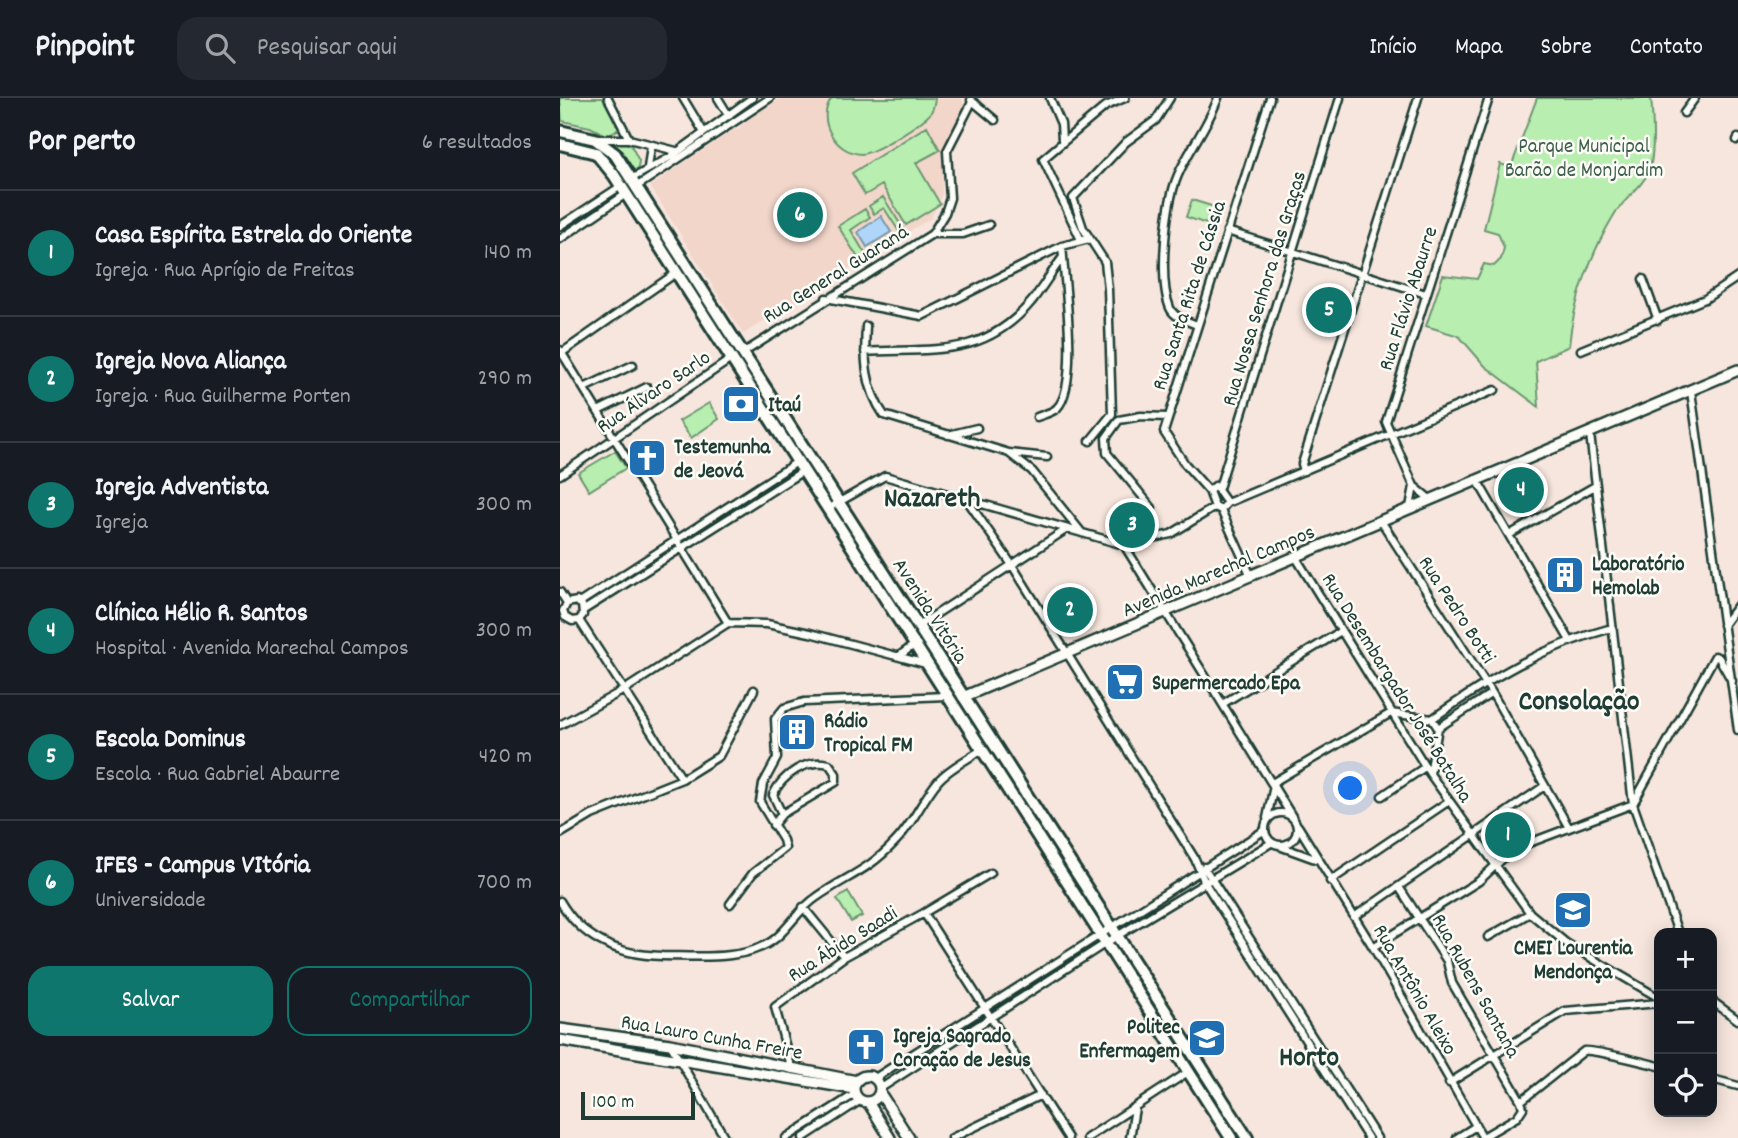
<!DOCTYPE html>
<html lang="pt">
<meta charset="utf-8">
<style>
:root{--surface:#171b24;--page:#242831;--text:#f1f3f6;--muted:#9ea1a6;--line:#363941;--accent:#0f766e}
body{margin:0;font-family:Dekko,sans-serif;background:var(--page);color:var(--text)}
.controls{position:absolute;right:21px;bottom:21px;display:grid;overflow:hidden;border-radius:14px;box-shadow:0 4px 18px #0003}
.controls button{width:63px;height:63px;display:grid;place-items:center;padding:0;border:0;border-bottom:2px solid var(--line);background:var(--surface);color:var(--text);font:35px sans-serif}
.scale{position:absolute;left:21px;bottom:18px;width:114px;box-sizing:border-box;padding-left:7px;border:4px solid #1f3d34;border-top:0;font-size:19px;line-height:24px;white-space:nowrap;color:#1f3d34;-webkit-text-stroke:5px #fdfcf7;paint-order:stroke}
.you{position:absolute;left:791px;top:691px;width:24px;height:24px;margin:-18px;border:5px solid #fff;border-radius:50%;background:#1a73e8;box-shadow:0 0 0 10px #1a73e833}
.badge{display:grid;place-items:center;width:46px;height:46px;border-radius:50%;background:var(--accent);color:#fff;font-size:23px;font-weight:700}
.pin{position:absolute;translate:-50% -50%;border:4px solid #fff;box-shadow:0 2px 7px #0006}
.list{margin:0;padding:0;list-style:none}
h2{display:flex;justify-content:space-between;align-items:center;height:91px;margin:0;padding:0 28px;font-size:30px}
h2 small{font-size:23px;font-weight:400;color:var(--muted)}
.list li{display:grid;grid-template-columns:46px 1fr auto;gap:21px;align-items:center;box-sizing:border-box;height:126px;padding:0 28px;border-top:2px solid var(--line)}
.list b{display:block;font-size:26px;white-space:nowrap}
.list p{margin:0;font-size:23px;white-space:nowrap;color:var(--muted)}
.list em{font-size:23px;font-style:normal;color:var(--muted)}
.actions{display:flex;gap:14px;padding:21px 28px}
.actions a{flex:1;padding:16px 0;border:2px solid var(--accent);border-radius:21px;text-align:center;font-size:24px;color:var(--accent)}
.actions .main{background:var(--accent);color:#fff}
.icon{flex:none;width:38px;height:38px;fill:none;stroke:currentColor;stroke-width:2;stroke-linecap:round;stroke-linejoin:round}
.map{position:relative;flex:none;width:1178px;height:1040px;overflow:hidden}
header{display:flex;align-items:center;gap:42px;box-sizing:border-box;height:98px;padding:0 35px;background:var(--surface);border-bottom:2px solid var(--line)}
header strong{font-size:33px}
nav{display:flex;gap:38px;margin-inline-start:auto;font-size:24px}
.search{width:490px;height:63px;background:var(--page);display:flex;align-items:center;gap:18px;box-sizing:border-box;padding:0 24px;border-radius:21px;color:var(--muted);font-size:26px}
main{display:flex}
aside{flex:1;background:var(--surface)}
.map>svg:first-child{display:block}
</style>
<header>
<strong>Pinpoint</strong>
<div class="search"><svg class="icon" aria-label="search" viewBox="0 0 24 24"><circle cx="10" cy="10" r="6"/><path d="M15 15l6 6"/></svg>Pesquisar aqui</div>
<nav><a>Início</a><a>Mapa</a><a>Sobre</a><a>Contato</a></nav>
</header>
<main>
<aside>
<h2>Por perto<small>6 resultados</small></h2>
<ul class="list">
<li><span class="badge">1</span><div><b>Casa Espírita Estrela do Oriente</b><p>Igreja · Rua Aprígio de Freitas</p></div><em>140 m</em></li>
<li><span class="badge">2</span><div><b>Igreja Nova Aliança</b><p>Igreja · Rua Guilherme Porten</p></div><em>290 m</em></li>
<li><span class="badge">3</span><div><b>Igreja Adventista</b><p>Igreja</p></div><em>300 m</em></li>
<li><span class="badge">4</span><div><b>Clínica Hélio R. Santos</b><p>Hospital · Avenida Marechal Campos</p></div><em>300 m</em></li>
<li><span class="badge">5</span><div><b>Escola Dominus</b><p>Escola · Rua Gabriel Abaurre</p></div><em>420 m</em></li>
<li><span class="badge">6</span><div><b>IFES - Campus VItória</b><p>Universidade</p></div><em>700 m</em></li>
</ul>
<div class="actions"><a class="main">Salvar</a><a>Compartilhar</a></div>
</aside>
<div class="map">
<svg width="1178" height="1040" viewBox="0 0 1178 1040">
<rect width="100%" height="100%" fill="#f7e6dd"/>
<filter id="ink" filterUnits="userSpaceOnUse"><feTurbulence type="fractalNoise" baseFrequency=".0143" numOctaves="2"/><feDisplacementMap in="SourceGraphic" scale="14" xChannelSelector="R" yChannelSelector="G"/><feConvolveMatrix kernelMatrix="1 2 1 2 8 2 1 2 1" color-interpolation-filters="sRGB"/></filter>
<g filter="url(#ink)">
<path fill="#f2d6ca" d="M220,0h182l3,11 -22,38 -1,48 -11,23 -188,116 -93,-148 84,-57 5,1 2,-6z"/>
<path fill="#b8eeaf" stroke="#6c9672" stroke-width="2" d="M0,0h47l13,31 -9,4 3,5 17,7 8,16 -1,7 -7,4 -27,-38 -14,-7 -28,-6z
M272,0h103c-1,7 -2,14 -8,19 -11,9 -53,37 -66,37 -26,-1 -46,-35 -29,-56z
M977,0h114c2,21 4,49 -1,70 -5,17 -27,32 -36,47 -23,38 -41,87 -45,131l-33,15 3,46 -54,-41 -26,-30 -33,-10 17,-51 34,4 7,-15 10,2 7,-7 3,-11 -6,-15 -14,-4 16,-65 11,3z
M367,28l13,24 -24,13 24,41 -34,21 -24,-40 -17,10 -13,-22z
M323,99l23,36 -4,3 -18,-28 -10,6 -5,-8z
M632,102l29,9 -6,18 -29,-10z
M305,111l5,8 -19,13 16,27 -7,4 -22,-35z
M149,305l10,16 -28,19 -12,-17z
M55,353l11,17 -37,23 -11,-18z
M288,794l14,24 -11,6 -14,-23z"/>
<path fill="#afd6f9" stroke="#7599aa" stroke-width="2" d="M321,118l10,16 -24,15 -9,-15z"/>
<g fill="none" stroke-linecap="round" stroke-linejoin="round">
<defs>
<path id="street" d="M48,0l21,41
M123,0l20,33
M158,0l11,18
M490,0l11,26 1,16
M411,2l24,20
M1124,15l11,-15
M37,41h32l47,12
M1177,42l1,-2
M88,70l3,-23
M71,81l41,-23 80,-58
M76,89l134,-89
M0,128l61,-40
M667,133l199,63
M372,136h31l26,-9
M0,141l66,-45
M521,142l-38,-81 63,-53 19,-8
M1083,181l15,41
M266,200l96,18 140,-70 27,-7
M637,227c-9,-4 -23,-7 -27,-17 -12,-29 -4,-105 8,-133 12,-27 30,-49 40,-77
M306,228c-2,32 -1,62 18,89l125,38 38,4
M0,252l168,273
M1021,252l124,-51 33,-22
M305,254c67,-4 119,7 167,-51 11,-14 20,-30 31,-44l-1,-11
M183,255l189,-119 13,-21 5,-15 -3,-47 25,-49
M0,256l116,-81
M24,290l49,-23
M1131,293l47,339
M38,313l49,-24
M477,319c7,-3 15,-4 20,-9 22,-21 8,-121 6,-151
M559,322l-13,18 1,15 45,55
M559,322l22,-4 26,1
M1030,336l43,370 45,129
M388,337l29,-7
M530,343l22,-27 -4,-125 -3,-27 -22,-34 -10,-30 53,-56 30,-22 14,-22
M450,356l22,17 50,62
M744,373l-2,-7 116,-366
M0,377l171,-116
M917,382l92,159
M655,388l12,17 -6,7 -6,-3 -6,-16z
M659,390l121,-390
M649,393l-24,-27 -21,-32 106,-334
M407,402l45,65 183,294 10,24 163,255
M871,402l-17,-14 -28,-64 103,-324
M667,405l268,-113
M850,409l4,-21
M267,411l58,-33 239,69 47,-11 44,-27
M661,412l29,64
M821,423l111,172 76,133
M949,437l86,-49
M564,447l169,273
M735,458l135,218 100,139 36,30 93,55
M0,494l7,11
M7,505l10,-2 5,4 1,10 -4,5
M7,505l-4,8 2,6 7,4 7,-1
M19,505l218,-141
M24,512l219,-139
M19,522l103,159
M1163,527l15,-20
M358,528l149,-97
M339,558l15,-11
M664,605l117,-72
M872,621c59,-41 111,-73 180,-91
M0,627l64,-35 104,-67 39,1 43,9 116,31
M878,630l54,-35
M712,685l119,-70 41,6 6,9 -8,46
M822,698l43,-29
M705 731a16 16 0 1 1 32 0a16 16 0 1 1-32 0Z
M707,720l7,-32
M213,727l9,-11 54,-32v-8l-7,-10c-22,-6 -47,11 -56,31l9,19
M738,728l75,121 110,191
M0,736l32,-19 90,-36 37,-23 35,-66
M722,749l33,12
M644,769l173,271
M770,783l119,-80
M839,789l48,74 5,22 69,118 2,7 -6,9 -34,20
M0,803c22,38 58,54 102,55 34,0 85,6 114,-18 15,-13 24,-30 41,-41 30,-21 51,-26 78,-55 18,-18 27,-42 43,-61 10,-12 30,-22 43,-31
M170,806l23,-31 32,-25 -2,-8 -23,-38 3,-18 14,-26 -2,-39 9,-11 20,-6 142,-6
M243,809l41,50
M364,815l67,-40
M794,819l189,-130
M928,839l42,-24
M813,849l106,-66 34,-32 120,-45 82,-148 4,2 13,23
M1152,903l26,19
M110,946l55,94
M232,972l-17,-63 69,-50 80,-44 144,225
M315,980l390,-248
M1152,981l26,7
M889,985l116,-72 94,-8
M321,990l236,-152 154,-93
M961,1003l63,-50c8,-2 63,12 75,15
M226,1040l69,-44
M243,1040l58,-38
M392,1040l89,-43
M527,1040l101,-66
M570,1040l5,-30
M897,1040l19,-12"/>
<path id="secondary" d="M403,599l775,-327
M0,931l110,15 187,37
M0,942l294,49
M294 991a13 13 0 1 1 26 0a13 13 0 1 1-26 0Z
M320,995l29,45
M308,1004l22,36"/>
<path id="primary" d="M0,33l35,8 20,15 632,984
M0,46l36,9 18,22 617,963"/>
</defs>
<use href="#street" stroke="#1f3d34" stroke-width="11"/>
<use href="#secondary" stroke="#1f3d34" stroke-width="14"/>
<use href="#primary" stroke="#1f3d34" stroke-width="16"/>
<use href="#street" stroke="#fdfcf7" stroke-width="6"/>
<use href="#secondary" stroke="#fdfcf7" stroke-width="9"/>
<use href="#primary" stroke="#fdfcf7" stroke-width="10"/>
</g>
</g>
<defs>
<symbol id="bank-square" viewBox="-11 -11 22 22"><rect x="-9" y="-9" width="18" height="18" rx="4" fill="#1f6fb2" stroke="#fdfcf7"/><path d="M-6-4H6V4H-6ZM0-2.3a2.3 2.3 0 1 0 0 4.6a2.3 2.3 0 1 0 0-4.6Z" fill="#fff"/></symbol>
<symbol id="church-square" viewBox="-11 -11 22 22"><rect x="-9" y="-9" width="18" height="18" rx="4" fill="#1f6fb2" stroke="#fdfcf7"/><path d="M-1.2-6h2.4v3.5h3.3v2.4h-3.3V6h-2.4V-.1h-3.3v-2.4h3.3Z" fill="#fff"/></symbol>
<symbol id="building-square" viewBox="-11 -11 22 22"><rect x="-9" y="-9" width="18" height="18" rx="4" fill="#1f6fb2" stroke="#fdfcf7"/><path d="M-4-6H4V6H1V3H-1V6H-4ZM-2.5-4.3h1.7v1.8h-1.7ZM.8-4.3h1.7v1.8H.8ZM-2.5-1h1.7V.8h-1.7ZM.8-1h1.7V.8H.8Z" fill="#fff"/></symbol>
<symbol id="supermarket-square" viewBox="-11 -11 22 22"><rect x="-9" y="-9" width="18" height="18" rx="4" fill="#1f6fb2" stroke="#fdfcf7"/><path d="M-6-5.5h2.5l.6 2H6L4.5 2H-2.5L-4.4-4H-6ZM-1.5 3.2a1.3 1.3 0 1 0 .1 0ZM3 3.2a1.3 1.3 0 1 0 .1 0Z" fill="#fff"/></symbol>
<symbol id="school-square" viewBox="-11 -11 22 22"><rect x="-9" y="-9" width="18" height="18" rx="4" fill="#1f6fb2" stroke="#fdfcf7"/><path d="M0-5L7-2L0 1L-7-2ZM-4 1L0 2.5L4 1V4Q0 6-4 4Z" fill="#fff"/></symbol>
</defs>
<g fill-rule="evenodd">
<use href="#bank-square" x="159" y="284" width="44" height="44"/>
<use href="#church-square" x="65" y="338" width="44" height="44"/>
<use href="#building-square" x="983" y="455" width="44" height="44"/>
<use href="#supermarket-square" x="543" y="562" width="44" height="44"/>
<use href="#building-square" x="215" y="612" width="44" height="44"/>
<use href="#school-square" x="991" y="790" width="44" height="44"/>
<use href="#school-square" x="625" y="918" width="44" height="44"/>
<use href="#church-square" x="284" y="927" width="44" height="44"/>
</g>
<g text-anchor="middle" stroke-width="5" stroke-linejoin="round" paint-order="stroke">
<g font-size="21" fill="#3e604d" stroke="#fdfcf7">
<text x="1024" y="54">Parque Municipal<tspan x="1024" dy="24">Barão de Monjardim</tspan></text>
</g>
<g font-size="21" fill="#1f3d34" stroke="#fdfcf7">
<text transform="translate(275 175) rotate(-32)" y="7">Rua General Guaraná</text>
<text transform="translate(703 190) rotate(-73)" y="7">Rua Nossa Senhora das Graças</text>
<text transform="translate(628 197) rotate(-72)" y="7">Rua Santa Rita de Cássia</text>
<text transform="translate(847 200) rotate(-72)" y="7">Rua Flávio Abaurre</text>
<text transform="translate(93 293) rotate(-34)" y="7">Rua Álvaro Sarlo</text>
<text transform="translate(658 472) rotate(-23)" y="7">Avenida Marechal Campos</text>
<text transform="translate(898 511) rotate(57)" y="7">Rua Pedro Botti</text>
<text transform="translate(371 512) rotate(57)" y="7">Avenida Vitória</text>
<text transform="translate(838 589) rotate(58)" y="7">Rua Desembargador José Batalha</text>
<text transform="translate(282 845) rotate(-32)" y="7">Rua Ábido Saadi</text>
<text transform="translate(917 887) rotate(61)" y="7">Rua Rubens Santana</text>
<text transform="translate(856 891) rotate(60)" y="7">Rua Antônio Aleixo</text>
<text transform="translate(152 938) rotate(10)" y="7">Rua Lauro Cunha Freire</text>
</g>
<g font-size="21" font-weight="bold" fill="#1f3d34" stroke="#fdfcf7" text-anchor="start">
<text x="208" y="313">Itaú</text>
<text x="114" y="355">Testemunha<tspan x="114" dy="24">de Jeová</tspan></text>
<text x="1032" y="472">Laboratório<tspan x="1032" dy="24">Hemolab</tspan></text>
<text x="592" y="591">Supermercado Epa</text>
<text x="264" y="629">Rádio<tspan x="264" dy="24">Tropical FM</tspan></text>
<text x="1013" y="856" text-anchor="middle">CMEI Lourentia<tspan x="1013" dy="24">Mendonça</tspan></text>
<text x="620" y="935" text-anchor="end">Politec<tspan x="620" dy="24">Enfermagem</tspan></text>
<text x="333" y="944">Igreja Sagrado<tspan x="333" dy="24">Coração de Jesus</tspan></text>
</g>
<g font-size="28" font-weight="bold" fill="#1f3d34" stroke="#fdfcf7">
<text x="372" y="408">Nazareth</text>
<text x="1019" y="611">Consolação</text>
<text x="749" y="967">Horto</text>
</g>
</g>
</svg>
<div class="controls">
<button>+</button>
<button>−</button>
<button><svg class="icon" aria-label="locate" viewBox="0 0 24 24"><circle cx="12" cy="12" r="6"/><path d="M12 2v4M12 18v4M2 12h4M18 12h4"/></svg></button>
</div>
<div class="scale">100 m</div>
<div class="you"></div>
<div class="pin badge" style="left:948px;top:737px">1</div>
<div class="pin badge" style="left:510px;top:512px">2</div>
<div class="pin badge" style="left:572px;top:427px">3</div>
<div class="pin badge" style="left:961px;top:392px">4</div>
<div class="pin badge" style="left:769px;top:212px">5</div>
<div class="pin badge" style="left:240px;top:117px">6</div>
</div>
</main>
